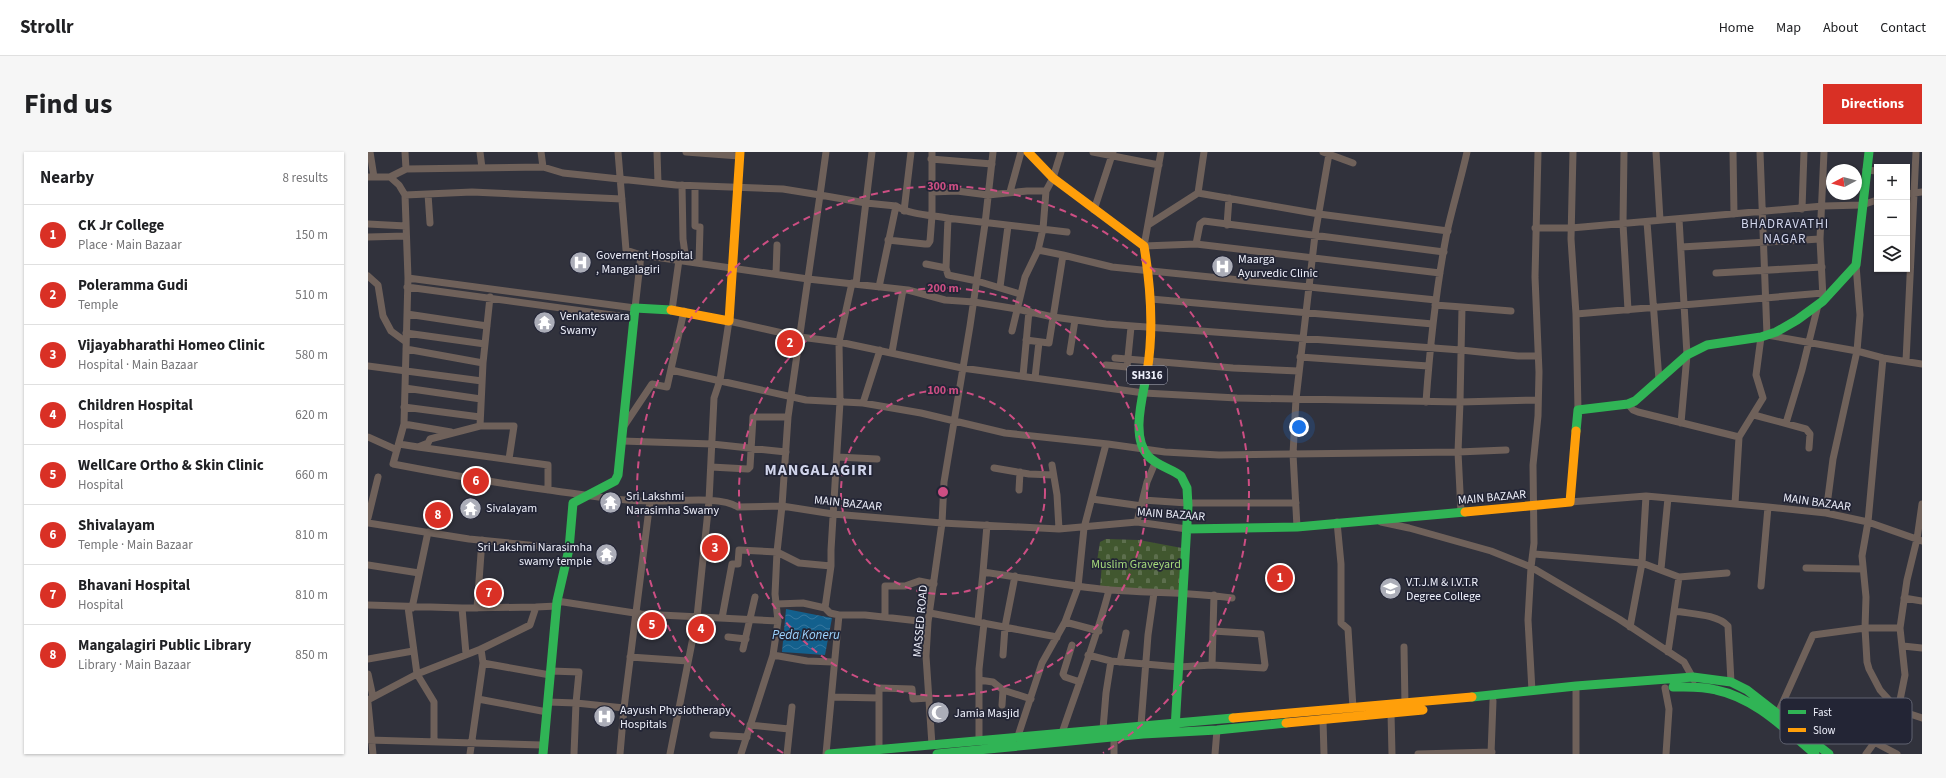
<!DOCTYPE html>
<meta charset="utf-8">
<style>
:root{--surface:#fff;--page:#f6f6f6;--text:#202124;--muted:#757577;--line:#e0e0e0;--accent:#d93025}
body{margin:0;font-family:"Source Sans 3",sans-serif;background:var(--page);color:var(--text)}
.controls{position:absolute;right:12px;top:12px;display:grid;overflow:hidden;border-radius:0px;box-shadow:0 1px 3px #0004}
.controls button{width:36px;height:36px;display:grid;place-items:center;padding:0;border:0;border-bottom:1px solid var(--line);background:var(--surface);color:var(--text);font:20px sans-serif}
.compass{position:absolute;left:1458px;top:12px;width:36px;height:36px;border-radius:50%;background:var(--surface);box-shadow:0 1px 3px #0004;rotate:263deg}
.you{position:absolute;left:931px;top:275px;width:14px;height:14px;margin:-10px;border:3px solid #fff;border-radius:50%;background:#1a73e8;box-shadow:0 0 0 6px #1a73e833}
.badge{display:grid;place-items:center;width:26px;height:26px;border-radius:50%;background:var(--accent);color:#fff;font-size:13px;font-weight:700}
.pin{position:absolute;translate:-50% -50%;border:2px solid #fff;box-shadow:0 1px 4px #0006}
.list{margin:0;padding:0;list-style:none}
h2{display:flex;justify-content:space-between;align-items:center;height:52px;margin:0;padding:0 16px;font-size:17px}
h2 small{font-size:13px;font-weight:400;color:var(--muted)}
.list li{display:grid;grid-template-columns:26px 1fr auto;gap:12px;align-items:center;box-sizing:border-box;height:60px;padding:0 16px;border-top:1px solid var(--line)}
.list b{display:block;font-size:15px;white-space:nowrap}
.list p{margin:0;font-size:13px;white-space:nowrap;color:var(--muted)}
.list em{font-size:13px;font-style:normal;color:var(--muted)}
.icon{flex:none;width:22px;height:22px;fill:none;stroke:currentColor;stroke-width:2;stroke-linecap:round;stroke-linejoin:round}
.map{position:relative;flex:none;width:1554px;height:602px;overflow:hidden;border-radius:0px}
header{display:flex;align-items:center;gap:24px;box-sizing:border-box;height:56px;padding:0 20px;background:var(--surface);border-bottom:1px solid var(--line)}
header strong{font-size:19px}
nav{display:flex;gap:22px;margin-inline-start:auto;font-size:14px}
.intro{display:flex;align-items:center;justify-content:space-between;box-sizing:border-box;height:96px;padding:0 24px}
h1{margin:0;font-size:28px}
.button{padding:10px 18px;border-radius:0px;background:var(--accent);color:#fff;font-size:14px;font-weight:700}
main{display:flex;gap:24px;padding:0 24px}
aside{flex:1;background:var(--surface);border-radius:0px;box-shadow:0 1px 3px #0004}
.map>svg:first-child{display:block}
</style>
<header>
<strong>Strollr</strong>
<nav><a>Home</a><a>Map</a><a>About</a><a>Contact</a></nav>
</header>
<div class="intro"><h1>Find us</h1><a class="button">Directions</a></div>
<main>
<aside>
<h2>Nearby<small>8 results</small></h2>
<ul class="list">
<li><span class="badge">1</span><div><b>CK Jr College</b><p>Place · Main Bazaar</p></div><em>150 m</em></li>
<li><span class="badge">2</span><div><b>Poleramma Gudi</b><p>Temple</p></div><em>510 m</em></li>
<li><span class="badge">3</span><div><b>Vijayabharathi Homeo Clinic</b><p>Hospital · Main Bazaar</p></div><em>580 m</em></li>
<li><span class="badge">4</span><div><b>Children Hospital</b><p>Hospital</p></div><em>620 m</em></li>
<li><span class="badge">5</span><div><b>WellCare Ortho &amp; Skin Clinic</b><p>Hospital</p></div><em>660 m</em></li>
<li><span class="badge">6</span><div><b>Shivalayam</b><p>Temple · Main Bazaar</p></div><em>810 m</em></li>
<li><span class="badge">7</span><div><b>Bhavani Hospital</b><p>Hospital</p></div><em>810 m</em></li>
<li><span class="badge">8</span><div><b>Mangalagiri Public Library</b><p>Library · Main Bazaar</p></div><em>850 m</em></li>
</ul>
</aside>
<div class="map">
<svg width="1554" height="602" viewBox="0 0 1554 602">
<defs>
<pattern id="cemetery-stones" width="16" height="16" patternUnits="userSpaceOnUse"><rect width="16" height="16" fill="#41572f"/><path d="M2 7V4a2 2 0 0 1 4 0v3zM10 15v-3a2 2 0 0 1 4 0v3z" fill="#5d6f4e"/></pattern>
<pattern id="water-waves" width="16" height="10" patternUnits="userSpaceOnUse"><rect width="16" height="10" fill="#13608d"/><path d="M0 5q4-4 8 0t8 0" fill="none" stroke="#36779e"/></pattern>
</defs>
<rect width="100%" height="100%" fill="#31323c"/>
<path fill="url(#cemetery-stones)" d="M738,387l33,1 43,8 -3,44 -79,-5 2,-23 -5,-3 3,-19z"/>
<path fill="url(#water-waves)" d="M418,457l46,9 -7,37 -43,-3z"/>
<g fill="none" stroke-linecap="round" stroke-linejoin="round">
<path stroke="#6f615a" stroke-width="7" d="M2,0l4,25
M37,0l1,17
M112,0l2,16
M173,0l2,15
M289,0l1,31
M318,0l53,4
M458,0l-6,43 46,8 30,3 -17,81
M725,0l66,13
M793,0l-17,94 52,-2 244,29
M955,0l30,11
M1205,0l-2,87 5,75 2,96
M1256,0l-1,72 5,86
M1288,0l4,68
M1365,0l1,62
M1392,0l7,183 90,16 -24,108 -7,54
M563,7l61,5
M1498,18l11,1
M0,25h22l9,8 6,10 3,83 -4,146 -11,40c52,10 103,19 156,26 36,5 74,12 111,11 20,0 61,-5 78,6l44,-1 51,8 109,9 117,6 78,-7 50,7
M22,25l16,-8 137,-2 20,6 113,12 107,4 37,6 -32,222 -6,89 -5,46 -2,42 3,27 -2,14 -3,20 -32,99
M314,33l1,54 3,22
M327,34v40l5,1 -1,36
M564,40l25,-1 31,4 39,-4h19
M642,40l11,-40
M830,41l121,21 129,17
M60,42l2,29
M1539,42l15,-2
M37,43l67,-3 150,7
M528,54c15,9 34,9 51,12 40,5 80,9 120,14
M1434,57l2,-57
M726,58l19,-58
M536,59l7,-59
M580,66l-2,50 2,7 29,6 43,13
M1311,67l8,136 -6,68
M1279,70l12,158
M0,72l38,2
M780,73l50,-32 6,-41
M859,73l2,-27
M1167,76h36l252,-22 39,-1 15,-5
M0,85l38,-1
M520,88l37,4h3l2,-3 2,-25v-64
M828,92l4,-20 4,-3 240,31
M1313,95l139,-8
M273,103l167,24 100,11 37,10 29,2 43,7 36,8 53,7 355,26 57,6h20
M695,103l49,12 324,33
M558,112l20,4
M1488,113l4,50 -3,36 26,7 39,6
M1348,121l106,-6
M408,122l1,-29
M0,124l10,9 5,31 8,15 15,11
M40,126l227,30 6,-53 -15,-5 -8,-98
M488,132l16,-132
M39,135l227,31
M632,135l8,-61
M1455,146l-3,-59 4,-87
M783,147l282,25
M1067,153l27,2 -2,95 78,-2
M1094,155l49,4
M304,158l7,-50
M39,162l80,12
M1208,162l247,-21
M644,179l13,-54 13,-27
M38,181l79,11
M658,188l23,3 14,-88 -25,-5 5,-21 3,-38 7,-13 8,-26
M38,197l77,14
M524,200l11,-62
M702,200l5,-32
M932,205l128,9
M747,206l118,10 65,3
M1515,206l-15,164 -6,34 4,41 -1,31 2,34 2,7 11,21 18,20 24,8
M1538,209l10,-209
M738,213l21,2 4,-40
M0,214l114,15
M303,218l135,30 57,3 58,10 84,20 103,11 57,8 54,3 239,-3 48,-2
M655,224l6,-65
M667,226l4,-36
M37,236l76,11
M1058,250c4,-57 10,-114 21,-170 6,-27 14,-53 20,-80
M495,251l17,-53
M1260,252l5,6 5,2 101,25
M36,255l76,10
M1386,263l52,14 4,5 -1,14
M1418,271l16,-53 16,-65
M36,272l47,8
M112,274l3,-63 7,-66
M256,274l28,-42 15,3 17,-76
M0,285l29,13
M254,289l90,3 74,8
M31,292l19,3 10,-4 2,-4 50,-13h34l-5,33
M50,295l130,18v25
M469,305l40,2
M684,313l5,30 2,34
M343,315l37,2 2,-2 3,-50h35
M626,316l35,6 24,1
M651,338l1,-18
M724,347l50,7
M775,348l44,3h109
M1202,350l76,-6 122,11 58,6 42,9 54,19
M1367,352l4,-67 24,-39 -7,-23 5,-38
M0,366l10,-41
M769,370l10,-40 8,-19
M969,370l4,42v59l7,6 5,79
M1013,370l28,6 82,23 40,16 88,52 65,43 10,18
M0,371l101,16 100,10
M929,375l-4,-73 3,-55 19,-164 14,-81
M1166,402l108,9 37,14 48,-4
M0,413l51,8
M1438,416l57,1
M1293,417l7,-71
M615,420l4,-47
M1393,434l7,-79
M1536,446l18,3
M189,449l84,13 137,7
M409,452l26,-1 22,5 5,5 9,2h26l63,7
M0,453l94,3 74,-1
M40,455l9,67 17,28v39
M44,456l16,-76
M94,456l4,46
M109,456l5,-68
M457,456l6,-42v-16l9,-148 -1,-60 13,-59
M1307,459c15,3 42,3 53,15l3,56
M562,461l127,24
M517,465v-31h20l14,-5 15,3
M354,466l10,-54h6l1,-14 38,2 22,11 32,3
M610,469l5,-49c43,6 85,14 127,18 41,3 82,2 122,8
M697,470l34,9
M1262,475l12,-64 4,-67
M360,485l18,2
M704,493l-9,29 2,3 15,5
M1535,494l19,2
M1036,495l1,59
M375,497l12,-52
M1300,500l11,-75
M405,503l34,6 26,1
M635,503l2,-28 10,-51
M720,503l23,6 68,6 33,-2 52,3 1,-3 -4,-31 -48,-3
M262,505l58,4
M0,507l45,-8
M752,510l6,-29
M115,511l67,12
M844,513l2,-70
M183,519l28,1 -3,31 -2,51
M0,522l5,23
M611,528l14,2 10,8 28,9
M1297,536l4,21 -3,45
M1164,539l-4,-71 3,-53 3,-24 -1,-78 5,-49 1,-44 -4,-95 3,-125
M464,545l47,1
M110,547l69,13
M0,548l49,-26 64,-25 49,-24 6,-18 21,-1
M180,550l28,1 48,5
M0,551l5,51
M634,553l1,-15
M1023,561l1,41
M1410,561l35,-78 52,-7h35
M955,568l1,34
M382,573l39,4
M773,573l7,-90 6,-42
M735,577l3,-36 5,-32
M694,581c16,-48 35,-95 47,-143
M345,583l34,2
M649,587l25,-76 23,-41 13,-35 6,-59 22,-84
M0,588l174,5
M611,589v-72l5,-46
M1506,590l23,12
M564,593l-6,-89 2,-34 14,-99 2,-41 26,-156 15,-102 8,-72
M511,597v-61l33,1 1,10 16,-1
M102,602l13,-91 -2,-14
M252,602l4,-46 26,-207
M302,602l27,-137 12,-116 5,-103 6,-18 9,-59 71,16 39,5 123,26 182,25 93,5 223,4 -2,50 3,60
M419,602l5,-47
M458,602l13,-139
M746,602v-17
M847,602l2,-24
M1050,602l74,-2
M1123,602l2,-53
M1208,602v-68
M1498,602l32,-44 7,-35 -5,-47 7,-48 10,-41 5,-35"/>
<path stroke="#30b455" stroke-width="9" d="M779,220c-4,24 -17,66 2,85 9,9 23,12 32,19l6,12 1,18 -13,223
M1208,279l2,-21 50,-6 7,-3 52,-46 20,-10 54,-8 15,-5 21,-12 26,-19 33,-36 13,-113
M819,377l110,-2 168,-15
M1305,535c14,0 29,-1 43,3 39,8 69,39 99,64
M1104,545l104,-11 117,-9 38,5 16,8 82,64
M175,602l14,-153 12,-52 4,-46 42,-22 3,-6 17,-167 36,2
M461,602l404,-36
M569,602l206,-20 74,-4 69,-7"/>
<path stroke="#ff9f0a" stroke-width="9" d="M660,0l25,26 91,68c7,42 10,84 3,126
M303,158l58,11 11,-169
M1097,360l105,-10 6,-71
M865,566l239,-21
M918,571l137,-13"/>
</g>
<g fill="none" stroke="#cd4e83" stroke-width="2" stroke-dasharray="7 5">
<circle cx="575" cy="340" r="102"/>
<circle cx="575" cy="340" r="204"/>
<path d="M415 601A306 306 0 1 1 735 601"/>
</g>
<defs>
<symbol id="hospital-disc" viewBox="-11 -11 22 22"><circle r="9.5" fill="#abadb8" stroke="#232535"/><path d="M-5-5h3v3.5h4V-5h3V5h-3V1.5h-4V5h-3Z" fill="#fff"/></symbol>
<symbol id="temple-disc" viewBox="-11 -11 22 22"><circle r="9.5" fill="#abadb8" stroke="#232535"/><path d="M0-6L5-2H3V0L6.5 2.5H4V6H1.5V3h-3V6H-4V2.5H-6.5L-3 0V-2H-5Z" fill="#fff"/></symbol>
<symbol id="university-disc" viewBox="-11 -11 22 22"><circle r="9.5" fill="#abadb8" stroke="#232535"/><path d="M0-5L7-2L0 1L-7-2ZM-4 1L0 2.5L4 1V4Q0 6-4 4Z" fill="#fff"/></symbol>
<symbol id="mosque-disc" viewBox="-11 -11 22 22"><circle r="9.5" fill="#abadb8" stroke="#232535"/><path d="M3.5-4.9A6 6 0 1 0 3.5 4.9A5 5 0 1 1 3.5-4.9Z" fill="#fff"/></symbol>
</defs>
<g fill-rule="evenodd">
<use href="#hospital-disc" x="200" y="98" width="25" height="25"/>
<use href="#hospital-disc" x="842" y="102" width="25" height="25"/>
<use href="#temple-disc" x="164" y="158" width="25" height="25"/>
<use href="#temple-disc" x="230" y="338" width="25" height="25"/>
<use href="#temple-disc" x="90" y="344" width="25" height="25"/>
<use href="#temple-disc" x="226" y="390" width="25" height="25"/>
<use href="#university-disc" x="1010" y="424" width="25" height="25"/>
<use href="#mosque-disc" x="558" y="548" width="25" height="25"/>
<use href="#hospital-disc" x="224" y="552" width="25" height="25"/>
</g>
<g text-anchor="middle" stroke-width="3.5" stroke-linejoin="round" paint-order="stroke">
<rect fill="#232535" stroke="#b0b2bf" stroke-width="1" x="759" y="214" width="40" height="18" rx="3"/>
<g font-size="11" font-weight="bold" fill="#edeffa">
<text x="779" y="227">SH316</text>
</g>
<g font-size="12" fill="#edeffa" stroke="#232535" text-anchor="start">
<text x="228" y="107">Governent Hospital<tspan x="228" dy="14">, Mangalagiri</tspan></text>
<text x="870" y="111">Maarga<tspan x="870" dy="14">Ayurvedic Clinic</tspan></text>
<text x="192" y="168">Venkateswara<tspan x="192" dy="14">Swamy</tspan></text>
<text x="258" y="348">Sri Lakshmi<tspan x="258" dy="14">Narasimha Swamy</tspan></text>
<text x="118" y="360">Sivalayam</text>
<text x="224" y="399" text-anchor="end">Sri Lakshmi Narasimha<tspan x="224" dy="14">swamy temple</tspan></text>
<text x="1038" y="434">V.T.J.M &amp; I.V.T.R<tspan x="1038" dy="14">Degree College</tspan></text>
<text x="252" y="562">Aayush Physiotherapy<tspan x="252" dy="14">Hospitals</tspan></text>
<text x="586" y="565">Jamia Masjid</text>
</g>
<g font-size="12" fill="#edeffa" stroke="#232535">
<text transform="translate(1124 345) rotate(-5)" y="4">MAIN BAZAAR</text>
<text transform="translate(1449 350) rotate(8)" y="4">MAIN BAZAAR</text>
<text transform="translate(480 351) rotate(6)" y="4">MAIN BAZAAR</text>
<text transform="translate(803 362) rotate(4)" y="4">MAIN BAZAAR</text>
<text transform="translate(552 469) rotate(-85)" y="4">MASSED ROAD</text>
</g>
<g font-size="12" fill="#a6db7b" stroke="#232535">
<text x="768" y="416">Muslim Graveyard</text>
</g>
<g font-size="13" letter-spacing="1" fill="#d1d5eb" stroke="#232535">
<text x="1417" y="76">BHADRAVATHI<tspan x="1417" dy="15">NAGAR</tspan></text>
</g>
<g font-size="13" font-style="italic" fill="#9cd3fe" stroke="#232535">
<text x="438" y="487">Peda Koneru</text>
</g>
<g font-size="16" font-weight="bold" letter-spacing="1" fill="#d1d5eb" stroke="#232535">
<text x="451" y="323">MANGALAGIRI</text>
</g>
</g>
<rect x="1412" y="546" width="132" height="46" rx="6" fill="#232535" stroke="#606270" stroke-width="1"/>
<rect x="1420" y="558" width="18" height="4" fill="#30b455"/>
<rect x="1420" y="576" width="18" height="4" fill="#ff9f0a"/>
<g font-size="11" fill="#edeffa">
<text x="1445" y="564">Fast</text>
<text x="1445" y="582">Slow</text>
</g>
<circle cx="575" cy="340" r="6" fill="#cd4e83" stroke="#232535" stroke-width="2"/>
<g font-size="12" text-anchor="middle" font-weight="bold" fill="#cd4e83" stroke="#232535" stroke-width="3.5" stroke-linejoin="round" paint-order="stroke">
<text x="575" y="38">300 m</text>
<text x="575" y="140">200 m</text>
<text x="575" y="242">100 m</text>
</g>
</svg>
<div class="controls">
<button>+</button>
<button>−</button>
<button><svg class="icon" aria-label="layers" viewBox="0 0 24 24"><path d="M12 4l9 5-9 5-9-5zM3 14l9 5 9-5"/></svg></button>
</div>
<svg class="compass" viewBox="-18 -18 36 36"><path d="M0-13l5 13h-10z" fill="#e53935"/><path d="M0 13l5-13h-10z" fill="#757577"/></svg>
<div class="you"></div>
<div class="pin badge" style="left:912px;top:426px">1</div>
<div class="pin badge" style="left:422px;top:191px">2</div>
<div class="pin badge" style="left:347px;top:396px">3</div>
<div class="pin badge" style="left:333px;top:477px">4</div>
<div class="pin badge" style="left:284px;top:473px">5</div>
<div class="pin badge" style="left:108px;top:329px">6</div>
<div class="pin badge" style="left:121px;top:441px">7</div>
<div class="pin badge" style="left:70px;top:363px">8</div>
</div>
</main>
